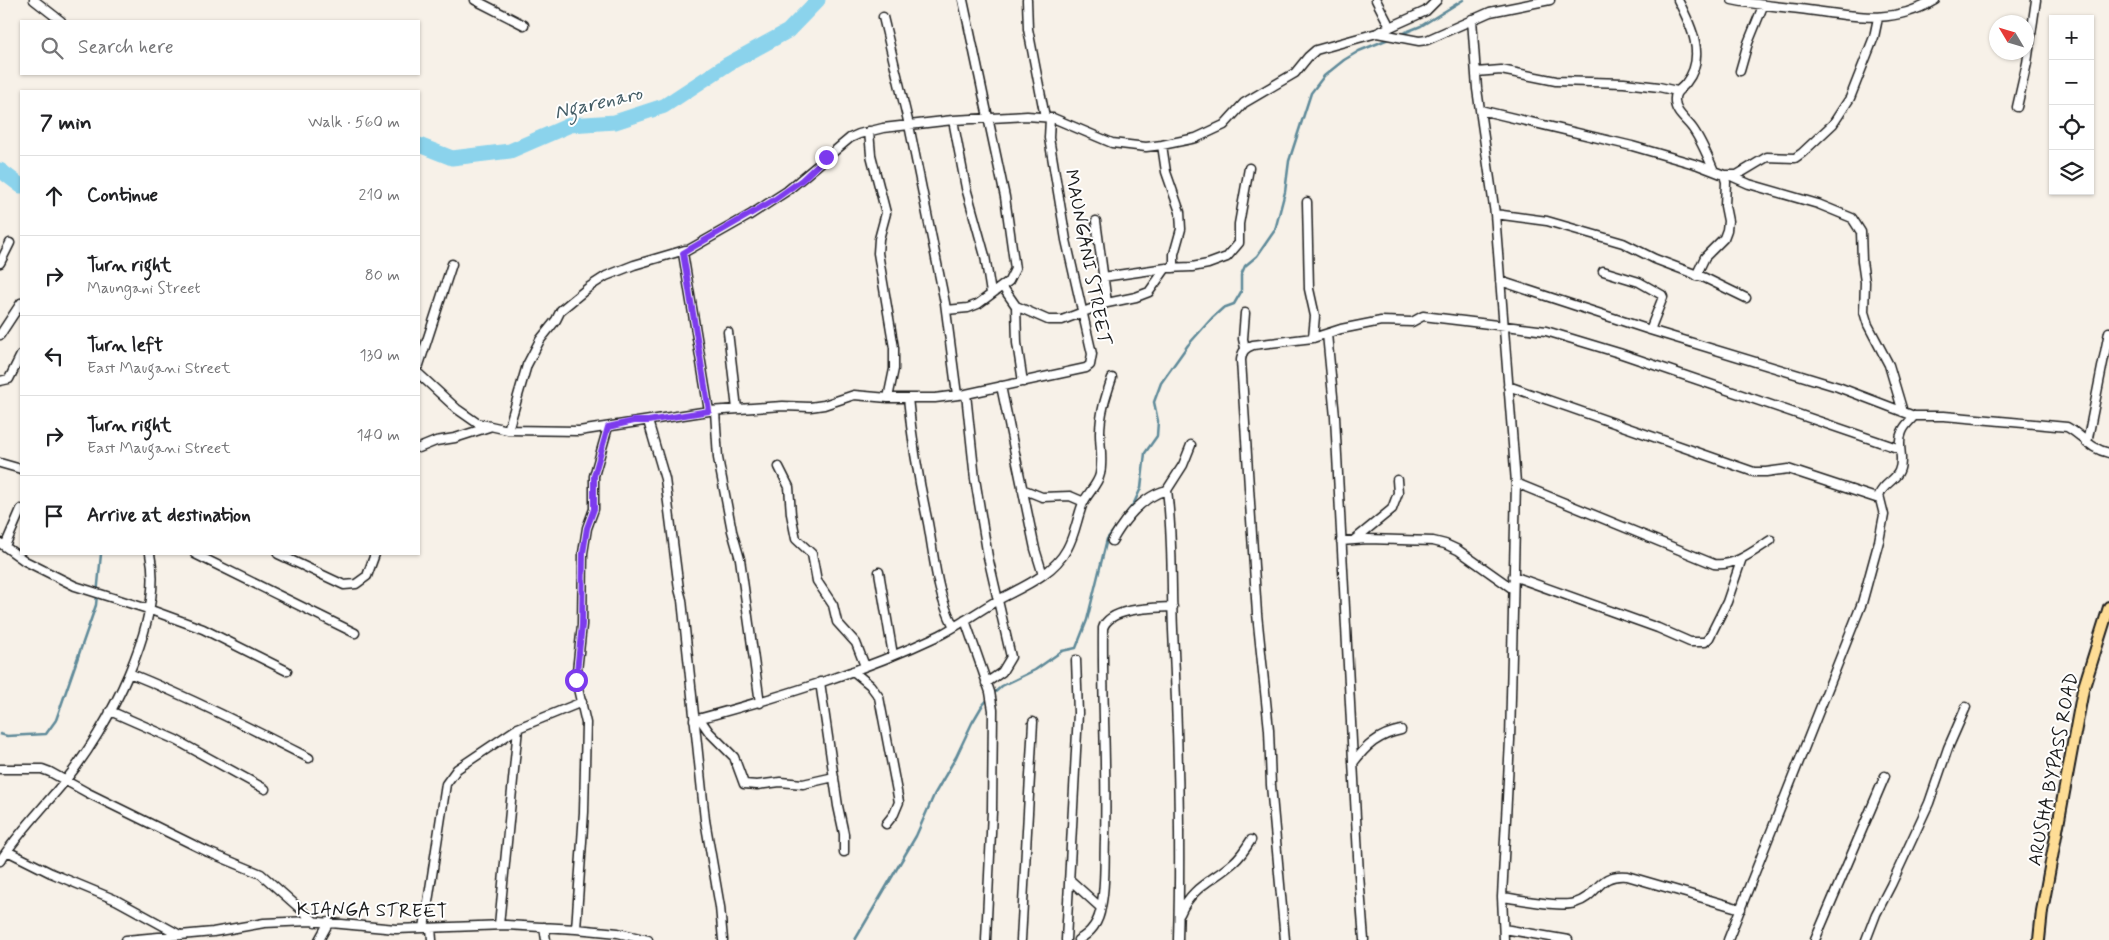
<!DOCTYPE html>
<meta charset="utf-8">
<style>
:root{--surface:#fff;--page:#f6f6f6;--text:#202124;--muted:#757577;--line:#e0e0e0}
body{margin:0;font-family:Mynerve,sans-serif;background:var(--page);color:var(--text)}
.controls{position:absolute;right:15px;top:15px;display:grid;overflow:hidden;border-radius:0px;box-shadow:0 1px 4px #0004}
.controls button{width:45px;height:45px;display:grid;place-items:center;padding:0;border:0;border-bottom:1px solid var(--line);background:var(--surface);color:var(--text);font:25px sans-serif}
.compass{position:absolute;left:1989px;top:15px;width:45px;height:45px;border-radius:50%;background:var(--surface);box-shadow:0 1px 4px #0004;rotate:308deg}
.stop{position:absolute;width:15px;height:15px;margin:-11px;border:4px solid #7c3aed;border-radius:50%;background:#fff}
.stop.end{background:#7c3aed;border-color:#fff;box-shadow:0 1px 5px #0008}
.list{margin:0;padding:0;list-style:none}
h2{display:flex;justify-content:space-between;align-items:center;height:65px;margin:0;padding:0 20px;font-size:21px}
h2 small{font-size:16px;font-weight:400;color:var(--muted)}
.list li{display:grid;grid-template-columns:32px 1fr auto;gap:15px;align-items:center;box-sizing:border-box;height:80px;padding:0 20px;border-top:1px solid var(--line)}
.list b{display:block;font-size:19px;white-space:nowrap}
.list p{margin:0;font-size:16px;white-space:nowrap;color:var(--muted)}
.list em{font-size:16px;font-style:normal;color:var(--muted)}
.icon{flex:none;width:28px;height:28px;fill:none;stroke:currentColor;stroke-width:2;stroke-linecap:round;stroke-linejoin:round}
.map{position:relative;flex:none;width:2109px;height:940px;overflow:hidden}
.search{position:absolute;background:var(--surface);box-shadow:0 1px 4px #0004;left:20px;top:20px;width:400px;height:55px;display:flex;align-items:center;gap:12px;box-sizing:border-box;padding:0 18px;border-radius:0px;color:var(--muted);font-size:19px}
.panel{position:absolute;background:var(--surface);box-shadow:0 1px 4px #0004;left:20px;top:90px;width:400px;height:465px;border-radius:0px}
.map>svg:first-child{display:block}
</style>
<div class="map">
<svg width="2109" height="940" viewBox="0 0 2109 940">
<rect width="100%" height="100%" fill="#f7f1e8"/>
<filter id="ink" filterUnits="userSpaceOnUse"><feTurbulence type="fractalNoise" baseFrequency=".02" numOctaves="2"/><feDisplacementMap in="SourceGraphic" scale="10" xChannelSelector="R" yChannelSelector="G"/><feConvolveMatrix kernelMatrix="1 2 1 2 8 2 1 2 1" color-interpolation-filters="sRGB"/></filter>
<g filter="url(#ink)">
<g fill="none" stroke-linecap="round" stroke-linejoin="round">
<path stroke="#5f8a99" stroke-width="2.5" d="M1401,34l20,-8 42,-26
M992,695l10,-9 33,-16 27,-19 14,-3 11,-28 20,-81 27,-36 7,-15 4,-35 12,-17 1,-15 -4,-19 7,-19 27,-38 24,-27 11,-10 11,-4 7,-12v-17l4,-9 12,-10 18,-26 10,-38 4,-31 22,-68 13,-17 20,-16 15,-9 32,-13
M0,734l7,2 39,-2 10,-14 40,-115 5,-51
M855,940l61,-104 18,-41 22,-38 16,-34 10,-17 6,-7"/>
<path stroke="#8bd3ec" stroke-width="15" d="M419,145l33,13 58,-7 60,-26 45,-3 49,-16 64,-42 60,-33 30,-31
M0,170l21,16"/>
<defs>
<path id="minor" d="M34,0l27,21
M475,0l49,25
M1027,0l1,29 17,88
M1376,0l14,27
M1678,0c13,25 29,57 8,83 -5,7 -12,8 -11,18 0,12 12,19 18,28 9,13 15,28 21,42
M1732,0c23,5 45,6 68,9 49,6 89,18 135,-9
M883,17l26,108 36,178 12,92
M1472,19l5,70 18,125 21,269 -6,257 -8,157 2,43
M1377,33l49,-22 11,-11
M1740,71l8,-28 15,-37
M1476,72l25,-2 55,11 68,2 35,4 18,4
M2017,107l10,-44 9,-63
M1480,110l152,36 66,19 26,10h13l30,-18 28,1 7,-5 31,-29 17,-26 24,-61 4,-19
M953,120l13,68 19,68 6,37
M869,131l2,24 15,58 -7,26 -1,14 16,95v21l-6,29
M1162,145l4,27 14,40 1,17 -7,25v14
M1731,176l18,8 69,20 34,14 9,14 1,29 3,21 -1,30 4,13 21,40 14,47
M1307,202l2,87 6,27 -2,22
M1495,214l52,7 76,22 32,16 50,19 41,20
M1096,221l11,82
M0,263l10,-20
M1603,271l36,11 23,13 1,2 -13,33
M1696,276l9,-19 19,-19 3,-8 1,-9 -3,-15 1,-24 -2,-7
M1103,277l63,-9 26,-1 16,-3 19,-7 12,-14v-19l10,-56
M1500,281l150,49 188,57 76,29h30l123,11c18,10 21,21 42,26
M1002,286l14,20 1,37 6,39
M1016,306l32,14h14l45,-17 29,-6 13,-5 17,-24
M946,310l22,-2 10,-4 31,-23 6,-12 -10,-72 -42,-197
M728,332l9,77
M1327,334l8,83 24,458 5,65
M0,335l21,-32
M1245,348l-2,-9 2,-26
M419,365l33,-101
M419,374l38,35 20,14 31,7 71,1 130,-20 74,-5 27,1 14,-2 30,-10 34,3h47l31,-4 120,-26 4,-3 2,-11 -26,-114 -17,-102 1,-20
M0,381l9,-2 12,-24
M1001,386l34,163 8,26
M1508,386l246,86h12l22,-3 91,30
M966,394l9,85 13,78 23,100 -9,15 -16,11
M908,398c4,43 11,84 20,125 7,38 8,69 26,104
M709,411l-26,-158 67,-38 37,-24 63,-53 9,-4 24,-6 70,-8 74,-4 26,2 59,25 34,4 16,-2 34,-7 28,-13 20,-22 51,-30 13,-16 8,-7 61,-17 42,8 8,-1 63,-28 60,-12
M715,411l3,47 14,73 8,28 20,144
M648,421l17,58 14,110 3,11 23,220 15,87 3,33
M508,430l19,-65 13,-25 16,-20 5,-10 28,-23 17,-11 28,-11 51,-15
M2087,443l22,-111
M419,448l17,-7 19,-3 34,-11
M0,463l21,6
M779,467l10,20 2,27 5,25 16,15 5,27 16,24 4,17 19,21 9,23
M1516,483l198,81c21,3 41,-14 57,-24
M1022,489l20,8 28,-1 14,6
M1167,490c6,47 4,93 6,140 5,103 8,207 5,310
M1354,540l38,-31 6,-16 -1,-13
M1112,541c12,-21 31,-45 55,-51l16,-25 8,-20
M1341,541l27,-2 65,2 12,3 13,6 55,39
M0,543l25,18 50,25 73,23 55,20 84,42
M5,546l16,-37
M195,554l160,79
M278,554l66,31 12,-1 11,-8 8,-22
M879,572l14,83
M1513,576l145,52 32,14h15l4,-4 18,-36 15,-44
M965,620l25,72 3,18 -1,101 -6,129
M853,671l17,14 9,12 20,105 -5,12 -8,10
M129,673c62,25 121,55 180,85
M820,682l18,124 6,28v18
M110,711l66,29 89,49
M700,719l9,13 25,25 10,27 13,1 23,-3 23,2 31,-7
M694,720c83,-22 168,-48 246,-85 20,-10 38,-24 58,-35 24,-13 55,-25 69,-51 8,-14 10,-31 16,-46 5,-10 15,-19 17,-29 3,-14 0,-27 0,-41 0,-20 6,-37 12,-55
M1353,763c13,-17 26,-29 48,-33
M0,769h42l8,3 38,21 120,59 53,22 54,48
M7,851l44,22 65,27 64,35
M0,861c19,-29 43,-53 65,-80 42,-51 100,-160 85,-227
M1069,879l32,29
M1502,897c17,2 59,11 73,6 24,-7 22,-30 52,-27l114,33
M1180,914c12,-28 33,-33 54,-52 7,-6 12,-14 17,-22
M499,925l19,-197
M544,927l2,13
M424,928l22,-144 11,-15 61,-41 64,-26
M431,928l1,12
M576,929l8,-117 2,-89 -10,-43 6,-55 1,-72 4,-25 7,-19v-33l14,-49
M1504,929l64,11
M126,940l87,-8 51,-9 45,-2 87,8 110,-4 70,4 42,4 30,7
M319,940l10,-18
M1021,940l12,-218
M1066,940l12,-227 -2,-53
M1078,940c13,-7 21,-18 23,-33 5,-22 3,-46 4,-68 2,-71 -3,-141 -2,-211 7,-21 52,-20 70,-21
M1285,940l-14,-155 -2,-55 -12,-116 -16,-254c1,-9 4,-12 12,-15l60,-7 28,-9 40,-8 31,1 11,-6 123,15 73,22 281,96
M1728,940l134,-337 17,-62 5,-26 -5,-20c5,-12 16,-14 20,-24 6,-13 -3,-27 3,-39 2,-6 8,-11 12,-16
M1815,940l70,-164
M1866,940l10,-26 15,-29 38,-82 19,-55 18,-41"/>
<path id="major" d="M2039,940l3,-29 41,-221 26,-83"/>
</defs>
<use href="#minor" stroke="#1c1c1c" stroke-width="11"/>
<use href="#major" stroke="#1c1c1c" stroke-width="14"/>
<use href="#minor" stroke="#fff" stroke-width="8"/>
<use href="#major" stroke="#fedd96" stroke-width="10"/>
</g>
</g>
<g fill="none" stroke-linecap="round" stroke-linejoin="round" filter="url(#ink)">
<path stroke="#7c3aed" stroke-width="6" d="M576,680l6,-55 1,-72 4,-25 7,-19v-33l14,-49 26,-6h14l61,-10 -26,-158 91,-53 28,-20 24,-23"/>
</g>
<g text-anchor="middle" stroke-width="4" stroke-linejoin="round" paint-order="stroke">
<g font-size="19" fill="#1c1c1c" stroke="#fff">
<text transform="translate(1089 257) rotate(79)" y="7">MAUNGANI STREET</text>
<text transform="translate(2052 769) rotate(-79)" y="7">ARUSHA BYPASS ROAD</text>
<text transform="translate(372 909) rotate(1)" y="7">KIANGA STREET</text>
</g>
<g font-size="20" font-style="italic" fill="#435c65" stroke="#fff">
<text transform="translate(598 102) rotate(-13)" y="7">Ngarenaro</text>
</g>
</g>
</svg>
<div class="controls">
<button>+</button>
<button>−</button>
<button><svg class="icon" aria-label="locate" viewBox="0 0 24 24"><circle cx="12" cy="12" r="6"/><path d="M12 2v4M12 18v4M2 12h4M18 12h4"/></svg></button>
<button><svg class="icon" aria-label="layers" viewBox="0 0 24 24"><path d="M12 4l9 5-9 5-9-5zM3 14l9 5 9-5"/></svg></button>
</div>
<svg class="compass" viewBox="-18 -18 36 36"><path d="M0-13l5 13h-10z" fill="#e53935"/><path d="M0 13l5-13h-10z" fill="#757577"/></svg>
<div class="stop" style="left:576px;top:680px"></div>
<div class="stop end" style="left:826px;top:157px"></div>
<div class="search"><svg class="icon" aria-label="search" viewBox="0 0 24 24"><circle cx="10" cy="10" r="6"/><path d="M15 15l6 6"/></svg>Search here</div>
<section class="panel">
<h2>7 min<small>Walk · 560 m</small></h2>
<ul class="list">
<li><svg class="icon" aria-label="ahead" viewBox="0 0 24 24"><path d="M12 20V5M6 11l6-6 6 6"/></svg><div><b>Continue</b></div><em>210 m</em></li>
<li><svg class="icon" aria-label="right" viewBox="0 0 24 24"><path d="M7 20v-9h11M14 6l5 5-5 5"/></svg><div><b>Turn right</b><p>Maungani Street</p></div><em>80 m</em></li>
<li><svg class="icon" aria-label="left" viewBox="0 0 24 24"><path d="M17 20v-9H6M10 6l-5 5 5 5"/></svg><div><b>Turn left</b><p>East Maugani Street</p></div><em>130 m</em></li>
<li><svg class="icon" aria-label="right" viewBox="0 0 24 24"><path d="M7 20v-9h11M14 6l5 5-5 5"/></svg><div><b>Turn right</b><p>East Maugani Street</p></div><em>140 m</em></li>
<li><svg class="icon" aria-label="arrive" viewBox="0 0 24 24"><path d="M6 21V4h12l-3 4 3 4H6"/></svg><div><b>Arrive at destination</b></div></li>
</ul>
</section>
</div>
